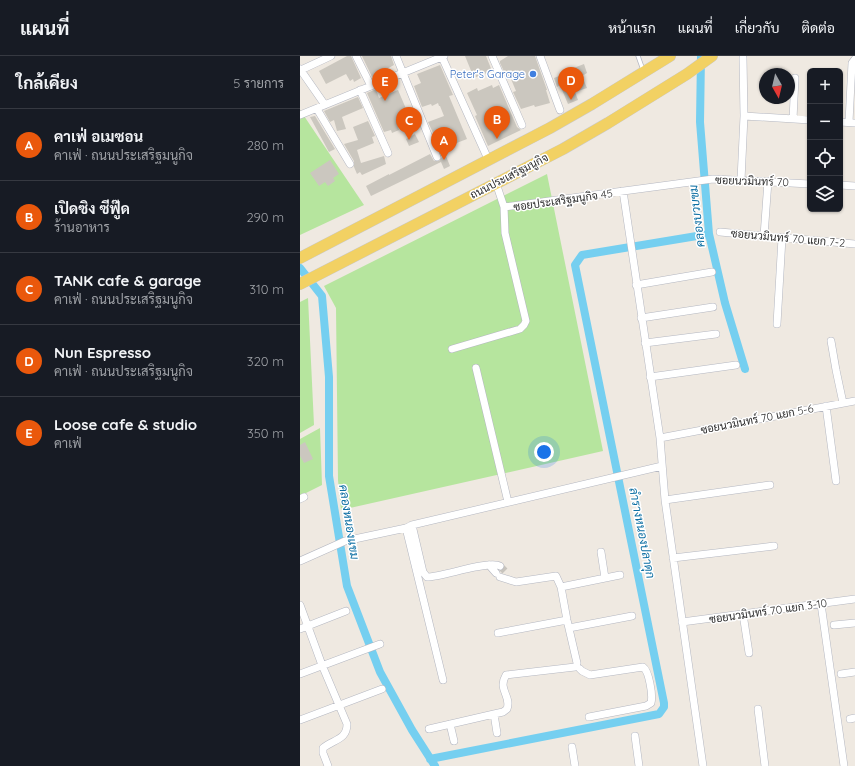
<!DOCTYPE html>
<html lang="th">
<meta charset="utf-8">
<style>
:root{--surface:#171b24;--page:#242831;--text:#f1f3f6;--muted:#9ea1a6;--line:#363941;--accent:#ea580c}
body{margin:0;font-family:Quicksand,Sarabun,sans-serif;background:var(--page);color:var(--text)}
.controls{position:absolute;right:12px;top:12px;display:grid;overflow:hidden;border-radius:6px;box-shadow:0 1px 3px #0004}
.controls button{width:36px;height:36px;display:grid;place-items:center;padding:0;border:0;border-bottom:1px solid var(--line);background:var(--surface);color:var(--text);font:20px sans-serif}
.compass{position:absolute;left:459px;top:12px;width:36px;height:36px;border-radius:50%;background:var(--surface);box-shadow:0 1px 3px #0004;rotate:172deg}
.you{position:absolute;left:244px;top:396px;width:14px;height:14px;margin:-10px;border:3px solid #fff;border-radius:50%;background:#1a73e8;box-shadow:0 0 0 6px #1a73e833}
.badge{display:grid;place-items:center;width:26px;height:26px;border-radius:50%;background:var(--accent);color:#fff;font-size:13px;font-weight:700}
.pin{position:absolute;translate:-50% -33px;filter:drop-shadow(0 1px 2px #0008)}
.pin::after{content:'';position:absolute;top:21px;width:14px;height:12px;background:inherit;clip-path:polygon(0 0,100% 0,50% 100%)}
.list{margin:0;padding:0;list-style:none}
h2{display:flex;justify-content:space-between;align-items:center;height:52px;margin:0;padding:0 16px;font-size:17px}
h2 small{font-size:13px;font-weight:400;color:var(--muted)}
.list li{display:grid;grid-template-columns:26px 1fr auto;gap:12px;align-items:center;box-sizing:border-box;height:72px;padding:0 16px;border-top:1px solid var(--line)}
.list b{display:block;font-size:15px;white-space:nowrap}
.list p{margin:0;font-size:13px;white-space:nowrap;color:var(--muted)}
.list em{font-size:13px;font-style:normal;color:var(--muted)}
.icon{flex:none;width:22px;height:22px;fill:none;stroke:currentColor;stroke-width:2;stroke-linecap:round;stroke-linejoin:round}
.map{position:relative;flex:none;width:555px;height:710px;overflow:hidden}
header{display:flex;align-items:center;gap:24px;box-sizing:border-box;height:56px;padding:0 20px;background:var(--surface);border-bottom:1px solid var(--line)}
header strong{font-size:19px}
nav{display:flex;gap:22px;margin-inline-start:auto;font-size:14px}
main{display:flex}
aside{flex:1;background:var(--surface)}
.map>svg:first-child{display:block}
</style>
<header>
<strong>แผนที่</strong>
<nav><a>หน้าแรก</a><a>แผนที่</a><a>เกี่ยวกับ</a><a>ติดต่อ</a></nav>
</header>
<main>
<aside>
<h2>ใกล้เคียง<small>5 รายการ</small></h2>
<ul class="list">
<li><span class="badge">A</span><div><b>คาเฟ่ อเมซอน</b><p>คาเฟ่ · ถนนประเสริฐมนูกิจ</p></div><em>280 m</em></li>
<li><span class="badge">B</span><div><b>เปิดซิง ซีฟู๊ด</b><p>ร้านอาหาร</p></div><em>290 m</em></li>
<li><span class="badge">C</span><div><b>TANK cafe &amp; garage</b><p>คาเฟ่ · ถนนประเสริฐมนูกิจ</p></div><em>310 m</em></li>
<li><span class="badge">D</span><div><b>Nun Espresso</b><p>คาเฟ่ · ถนนประเสริฐมนูกิจ</p></div><em>320 m</em></li>
<li><span class="badge">E</span><div><b>Loose cafe &amp; studio</b><p>คาเฟ่</p></div><em>350 m</em></li>
</ul>
</aside>
<div class="map">
<svg width="555" height="710" viewBox="0 0 555 710">
<rect width="100%" height="100%" fill="#efe9e1"/>
<path fill="#b6e59e" d="M0,54l64,95 -64,30z
M247,118l56,277 -262,59 -3,-30 -2,-172 -12,-22z
M8,242l6,127 -14,8v-131z
M20,372l2,57 -22,11v-57z"/>
<g fill="none" stroke-linecap="round" stroke-linejoin="round">
<path stroke="#75cff0" stroke-width="8" d="M401,0l-1,66 9,112 16,69 20,66
M0,212l22,28 7,81v99l18,110 33,86 32,58 23,36
M130,703l229,-45 5,-7v-4l-89,-438 7,-10 127,-21"/>
</g>
<path fill="#cbc7bf" d="M47,0h4l10,22 -7,4 -1,-3 -3,2 -4,-7 -20,10 -7,-13z
M62,0h29l3,9 -22,12z
M165,0h21l6,15 -18,7z
M208,0h27l12,34h-1l4,13 -15,4 -1,-2 -13,4 -8,-17 3,-1 -5,-12 -3,1 -8,-17v-2z
M284,8l3,9 -5,3 5,12 -12,4 3,8 -10,4 -8,-19 -3,2 -3,-9 18,-7 -1,-2z
M140,9l13,30 -4,1 18,43 -13,5 -6,-15 -14,6 -6,-13 16,-6 -4,-10h-1l-1,-3 -6,3 -1,-2 -9,3 -8,-21 7,-3 -4,-9z
M192,29l1,3 6,-3 18,42 4,3 -33,16 -13,-30 2,-1 -10,-22 10,-5 1,3z
M76,33l3,9 19,-8 12,28 -13,6 2,6 -7,3 -1,-3 -7,2 -17,-39z
M58,41l5,11 -21,9 4,12 -9,2 -3,-11 -4,2 -6,-11z
M15,60l20,33 -6,3 -19,-35z
M68,65l7,15 -3,1 2,6 -17,7 4,13 23,-7 2,8 -24,11 -2,-3 -3,2 -3,-7v-6l-10,-17 14,-4 -5,-13z
M115,78l4,8 -10,4 -3,-7z
M144,95l6,15 -6,3 -3,-7 -70,34 -5,-10 23,-12v1l41,-21 4,7h5l3,-4 -2,-5z
M30,104l9,14 -6,4 2,3 -7,5 -3,-4 -6,4 -9,-13z
M5,386l8,17 -9,4 -4,-7v-11z"/>
<g fill="none" stroke-linecap="round" stroke-linejoin="round">
<path stroke="#c8c4bd" stroke-width="7" stroke-dasharray="7 3.5" stroke-linecap="butt" d="M200,510l5,5"/>
<defs>
<path id="service" d="M338,0l5,14"/>
<path id="minor" d="M56,0l15,30
M96,0l41,101
M192,0l30,69
M240,0l20,54
M142,1l46,102
M0,13l25,36
M1,14l30,-14
M60,34l28,63
M17,53l33,55
M0,59l144,-59
M444,60l66,4
M493,63l2,-41
M540,66l15,1
M549,66l3,-59 3,-4
M441,124l3,-64 -1,-58
M540,129l15,1
M323,135l37,247 5,62 38,266
M204,151l209,-28 97,5
M420,176l135,12
M464,180l4,-55
M336,229l76,-13
M341,262l72,-11
M477,268l5,-86
M531,285l5,29 7,33
M345,287l71,-9
M152,293l68,-20 4,-4 2,-4 -21,-88 -1,-26 -8,-24
M176,312l32,134
M350,321l86,-12
M526,350l10,75
M360,382l195,-37
M0,443l4,-2
M365,444l105,-15
M112,469l11,47 4,5c15,0 62,-17 73,-11
M106,472l37,152
M301,496l4,26
M373,502l101,-12
M0,505l45,-20 61,-13 6,-3 250,-59
M189,509l7,8
M200,521l16,5 40,-6 5,11 6,33 10,43
M261,531l59,-12
M521,548l23,162
M0,549l22,60 25,59c0,16 -13,15 -24,24v5l5,13
M443,558l6,39
M382,566l173,-23
M534,569l21,-2
M269,572l63,-12
M0,573l46,-18
M198,577l69,-13
M280,613l2,2 8,4 53,-8c6,4 10,28 8,36l-5,3 -57,11
M0,618l80,-30
M541,618l14,-2
M458,653l7,57
M194,658l3,19
M550,663l5,-1
M0,664l82,-31
M150,668l4,17
M129,673l65,-15 9,-2 4,-3c5,-13 -10,-19 -1,-34l69,-8
M335,680l4,30
M272,691l3,19"/>
<path id="primary" d="M0,202l250,-130 42,-24 78,-48
M0,228l263,-135 45,-26 79,-49 25,-18"/>
</defs>
<use href="#service" stroke="#b4b7c1" stroke-width="5"/>
<use href="#minor" stroke="#b4b7c1" stroke-width="8"/>
<use href="#primary" stroke="#c9c9c9" stroke-width="12"/>
<use href="#service" stroke="#fff" stroke-width="3.5"/>
<use href="#minor" stroke="#fff" stroke-width="7"/>
<use href="#primary" stroke="#f2d163" stroke-width="11"/>
</g>
<circle fill="#3f7fe0" stroke="#fff" stroke-width="1.5" cx="233" cy="18" r="4"/>
<g text-anchor="middle" stroke-width="3" stroke-linejoin="round" paint-order="stroke">
<g font-size="11" fill="#366cbe" stroke="#fff" text-anchor="end">
<text x="225" y="22">Peter's Garage</text>
</g>
<g font-size="11" fill="#2e2e2e" stroke="#fff">
<text transform="translate(209 120) rotate(-27)" y="4">ถนนประเสริฐมนูกิจ</text>
<text transform="translate(452 125) rotate(2)" y="4">ซอยนวมินทร์ 70</text>
<text transform="translate(263 144) rotate(-8)" y="4">ซอยประเสริฐมนูกิจ 45</text>
<text transform="translate(488 182) rotate(5)" y="4">ซอยนวมินทร์ 70 แยก 7-2</text>
<text transform="translate(457 363) rotate(-11)" y="4">ซอยนวมินทร์ 70 แยก 5-6</text>
<text transform="translate(468 555) rotate(-8)" y="4">ซอยนวมินทร์ 70 แยก 3-10</text>
</g>
<g font-size="12" font-style="italic" fill="#0d6fa3" stroke="#fff">
<text transform="translate(397 160) rotate(-97)" y="4">คลองบวบขม</text>
<text transform="translate(49 466) rotate(81)" y="4">คลองหนองแขม</text>
<text transform="translate(342 477) rotate(79)" y="4">ลำรางหนองปลาดุก</text>
</g>
</g>
</svg>
<div class="controls">
<button>+</button>
<button>−</button>
<button><svg class="icon" aria-label="locate" viewBox="0 0 24 24"><circle cx="12" cy="12" r="6"/><path d="M12 2v4M12 18v4M2 12h4M18 12h4"/></svg></button>
<button><svg class="icon" aria-label="layers" viewBox="0 0 24 24"><path d="M12 4l9 5-9 5-9-5zM3 14l9 5 9-5"/></svg></button>
</div>
<svg class="compass" viewBox="-18 -18 36 36"><path d="M0-13l5 13h-10z" fill="#e53935"/><path d="M0 13l5-13h-10z" fill="#9ea1a6"/></svg>
<div class="you"></div>
<div class="pin badge" style="left:144px;top:104px">A</div>
<div class="pin badge" style="left:197px;top:83px">B</div>
<div class="pin badge" style="left:109px;top:84px">C</div>
<div class="pin badge" style="left:271px;top:44px">D</div>
<div class="pin badge" style="left:85px;top:45px">E</div>
</div>
</main>
